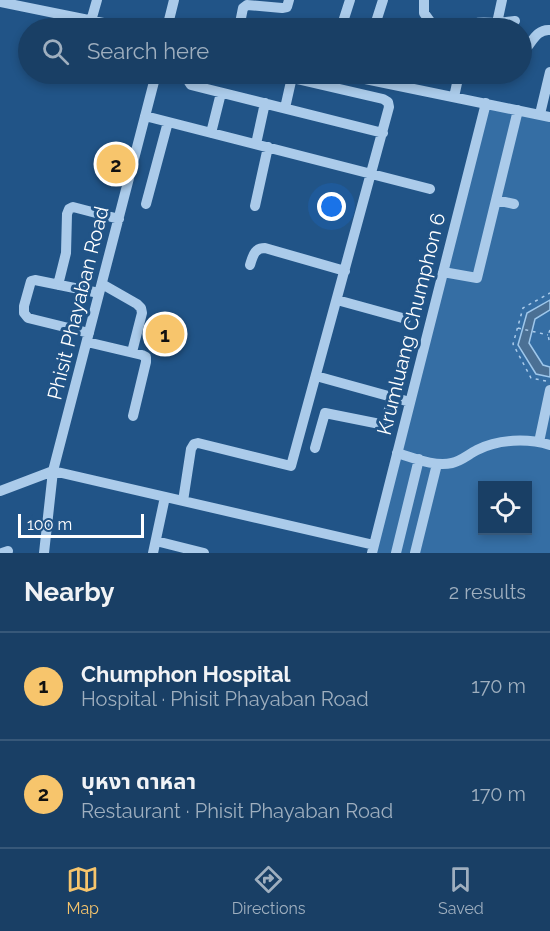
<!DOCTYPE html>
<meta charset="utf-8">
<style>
:root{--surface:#193f65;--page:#22466b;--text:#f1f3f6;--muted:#9fafbf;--line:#375879;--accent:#f7c56c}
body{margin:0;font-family:Raleway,"Noto Sans Thai",sans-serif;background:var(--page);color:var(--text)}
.controls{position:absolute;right:18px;bottom:18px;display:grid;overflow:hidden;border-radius:0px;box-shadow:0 3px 9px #0003}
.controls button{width:54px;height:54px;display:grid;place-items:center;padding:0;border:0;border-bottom:2px solid var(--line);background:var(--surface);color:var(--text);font:30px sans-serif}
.scale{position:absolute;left:18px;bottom:15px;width:126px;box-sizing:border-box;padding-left:6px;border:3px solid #fff;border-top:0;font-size:16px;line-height:21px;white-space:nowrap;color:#fff;-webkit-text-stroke:4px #215487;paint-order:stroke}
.you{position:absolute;left:332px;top:207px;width:21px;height:21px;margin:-15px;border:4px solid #fff;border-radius:50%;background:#1a73e8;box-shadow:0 0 0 9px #1a73e833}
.badge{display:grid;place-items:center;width:39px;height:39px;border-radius:50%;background:var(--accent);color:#111;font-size:20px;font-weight:700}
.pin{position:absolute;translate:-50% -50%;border:3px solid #fff;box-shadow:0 2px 6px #0006}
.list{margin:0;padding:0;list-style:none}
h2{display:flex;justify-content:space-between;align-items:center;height:78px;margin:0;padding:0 24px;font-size:26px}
h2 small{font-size:20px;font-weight:400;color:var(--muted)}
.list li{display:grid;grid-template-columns:39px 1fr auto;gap:18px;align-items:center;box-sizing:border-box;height:108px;padding:0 24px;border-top:2px solid var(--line)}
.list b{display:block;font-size:22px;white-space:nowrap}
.list p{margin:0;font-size:20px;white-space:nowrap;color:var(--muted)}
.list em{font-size:20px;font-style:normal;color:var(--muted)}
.icon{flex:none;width:33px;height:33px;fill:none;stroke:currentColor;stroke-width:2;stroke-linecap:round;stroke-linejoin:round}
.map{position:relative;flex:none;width:550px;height:553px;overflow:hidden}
.search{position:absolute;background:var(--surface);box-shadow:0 3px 9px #0003;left:18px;right:18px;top:18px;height:66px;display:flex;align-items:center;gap:15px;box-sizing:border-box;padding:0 21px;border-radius:33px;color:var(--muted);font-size:22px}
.sheet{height:294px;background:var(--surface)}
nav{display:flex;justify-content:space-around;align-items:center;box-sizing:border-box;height:84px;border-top:2px solid var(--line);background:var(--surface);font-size:16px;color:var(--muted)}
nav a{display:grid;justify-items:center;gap:3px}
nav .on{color:var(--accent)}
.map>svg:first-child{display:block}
</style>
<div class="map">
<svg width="550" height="553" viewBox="0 0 550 553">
<rect width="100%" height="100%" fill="#215487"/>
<path fill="#356ea4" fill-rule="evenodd" d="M486,103l64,14v436h-176zM482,485h46v45h-46z"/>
<path fill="#4b7094" stroke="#9ec7eb" stroke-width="1.5" d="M550,300v10l-15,9 -6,24 14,22 7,2v10l-14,-3 -18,-29 9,-32z"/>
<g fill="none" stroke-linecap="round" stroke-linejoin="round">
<path stroke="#abcbea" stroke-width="1.5" stroke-dasharray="3 4.5" stroke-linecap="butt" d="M518,328l30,7
M550,330l-2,5 2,9
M546,381l-15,-3 -18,-34 10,-36 27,-15"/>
<path stroke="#abcbea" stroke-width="10" d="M424,0v13l8,11
M0,2l128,26
M91,21l6,-21
M497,23l18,-2
M56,28l3,-14
M167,28l7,-28
M239,28l4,-20 4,-3 35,3 5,-1 2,-7
M341,28l9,-28
M374,28l9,-28
M468,28c6,-8 20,-5 29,-5l5,-23
M528,46c6,-8 11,-17 22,-16
M191,74l-2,8 2,3 192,48
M341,74l209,43
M454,97l5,-23
M285,108l7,-31
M540,114l10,-42
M145,116l285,73
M211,133l10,-40
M256,144l9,-41
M496,200l18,4
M146,204l22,-82
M255,206l13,-59
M250,265c3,-9 4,-17 15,-17l80,23
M443,272l34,6 41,-168
M102,284l35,20 4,4 1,5 -10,39
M58,285l8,-32 1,-39 2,-5 4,-2 46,12
M337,300l69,19
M89,333l-61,-15 -4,-5v-7l7,-25 4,-1 64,13
M87,342l55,13 4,2v5l-13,54
M316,376l94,26
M539,442l11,-52
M315,448l10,-35 60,12 7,-28
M397,453c17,5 37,14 55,10 9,-2 17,-9 25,-13 21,-11 51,-12 73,-5
M53,471l321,74
M0,491l53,-20
M183,501l8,-52 3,-5 4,-1 93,23 98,-359 -1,-5 -5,-3 -108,-25
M156,541l48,12
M2,553l6,-2
M44,553l9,-82 103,-397
M153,553l12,-56
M372,553l114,-450
M396,553l23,-94
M415,553l22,-89"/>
</g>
<g text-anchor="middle" stroke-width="6" stroke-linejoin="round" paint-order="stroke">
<g font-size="20" fill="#fff" stroke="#215487">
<text transform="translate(78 303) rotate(-76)" y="7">Phisit Phayaban Road</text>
<text transform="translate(411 324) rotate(-76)" y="7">Krumluang Chumphon 6</text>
</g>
</g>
</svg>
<div class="controls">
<button><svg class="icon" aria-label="locate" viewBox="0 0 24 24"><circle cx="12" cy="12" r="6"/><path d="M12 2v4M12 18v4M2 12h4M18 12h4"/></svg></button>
</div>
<div class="scale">100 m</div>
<div class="you"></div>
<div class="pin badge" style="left:165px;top:334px">1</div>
<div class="pin badge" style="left:116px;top:164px">2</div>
<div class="search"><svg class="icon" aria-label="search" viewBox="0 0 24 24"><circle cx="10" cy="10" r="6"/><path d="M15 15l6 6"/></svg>Search here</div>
</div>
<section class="sheet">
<h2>Nearby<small>2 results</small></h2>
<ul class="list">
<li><span class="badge">1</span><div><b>Chumphon Hospital</b><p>Hospital · Phisit Phayaban Road</p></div><em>170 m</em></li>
<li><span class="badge">2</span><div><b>บุหงา ดาหลา</b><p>Restaurant · Phisit Phayaban Road</p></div><em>170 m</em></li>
</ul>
</section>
<nav>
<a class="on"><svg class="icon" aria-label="map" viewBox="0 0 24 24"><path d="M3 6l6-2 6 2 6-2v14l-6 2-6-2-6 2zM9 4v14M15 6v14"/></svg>Map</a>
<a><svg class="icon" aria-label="directions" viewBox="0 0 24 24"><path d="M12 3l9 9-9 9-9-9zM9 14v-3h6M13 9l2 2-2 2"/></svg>Directions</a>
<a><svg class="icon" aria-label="saved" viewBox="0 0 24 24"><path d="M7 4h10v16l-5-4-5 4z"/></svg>Saved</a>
</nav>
